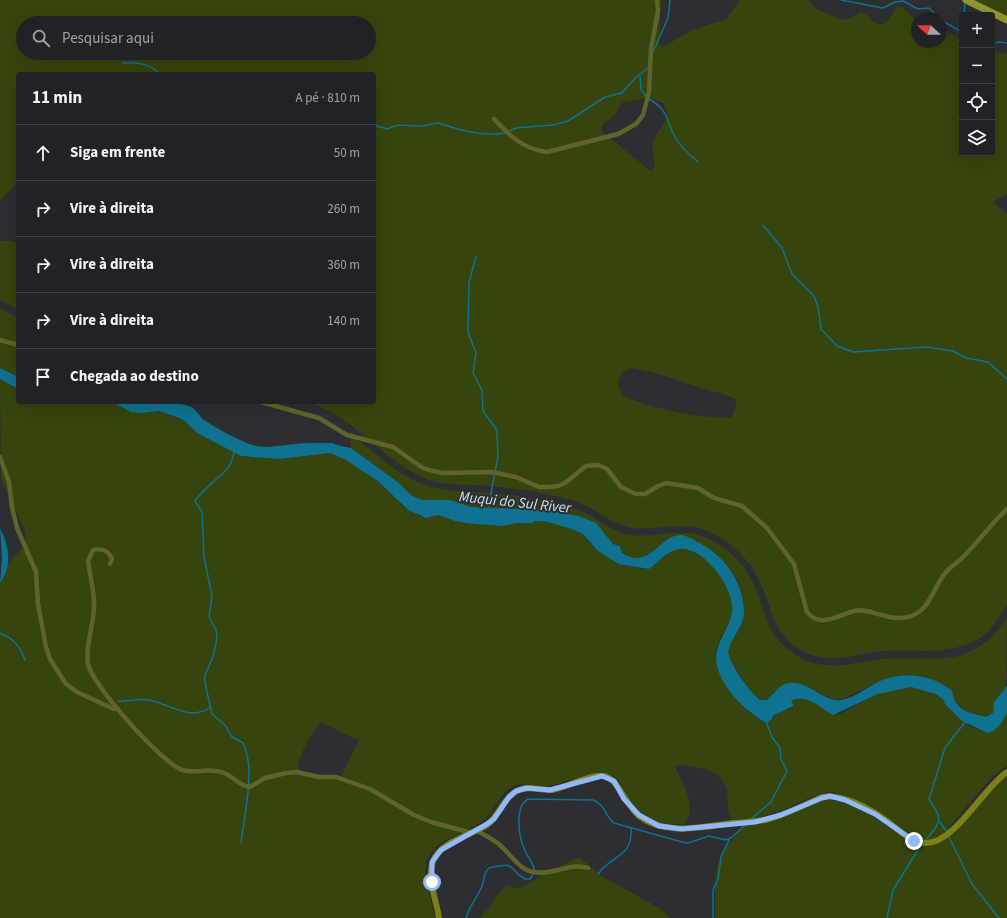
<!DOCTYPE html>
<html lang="pt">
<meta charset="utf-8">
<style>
:root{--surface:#212226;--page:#292a2e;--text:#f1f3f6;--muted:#a2a4a7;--line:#3e3f43}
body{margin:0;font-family:"Source Sans 3",sans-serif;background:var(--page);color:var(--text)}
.controls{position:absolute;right:12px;top:12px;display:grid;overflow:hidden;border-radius:4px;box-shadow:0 4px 16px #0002}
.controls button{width:36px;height:36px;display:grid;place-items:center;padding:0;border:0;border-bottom:1px solid var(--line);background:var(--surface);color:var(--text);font:20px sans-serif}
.compass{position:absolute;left:911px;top:12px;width:36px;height:36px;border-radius:50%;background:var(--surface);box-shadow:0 4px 16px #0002;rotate:291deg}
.stop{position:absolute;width:12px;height:12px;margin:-9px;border:3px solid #8fb8fd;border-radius:50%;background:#fff}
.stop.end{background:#8fb8fd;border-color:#fff;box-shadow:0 1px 4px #0008}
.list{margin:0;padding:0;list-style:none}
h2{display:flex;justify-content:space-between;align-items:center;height:52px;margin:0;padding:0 16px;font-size:17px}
h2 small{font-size:13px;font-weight:400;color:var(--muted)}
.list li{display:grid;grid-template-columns:26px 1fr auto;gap:12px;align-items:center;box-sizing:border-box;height:56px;padding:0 16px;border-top:1px solid var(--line)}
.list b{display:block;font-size:15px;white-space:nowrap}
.list em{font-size:13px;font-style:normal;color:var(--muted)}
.icon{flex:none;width:22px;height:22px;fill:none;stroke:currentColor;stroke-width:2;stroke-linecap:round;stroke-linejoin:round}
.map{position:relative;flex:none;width:1007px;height:918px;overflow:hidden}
.search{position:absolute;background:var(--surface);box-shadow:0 4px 16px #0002;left:16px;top:16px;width:360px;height:44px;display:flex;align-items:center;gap:10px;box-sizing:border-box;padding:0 14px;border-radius:22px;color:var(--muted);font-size:15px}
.panel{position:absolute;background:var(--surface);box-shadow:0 4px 16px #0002;left:16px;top:72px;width:360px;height:332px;border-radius:4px}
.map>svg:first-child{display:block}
</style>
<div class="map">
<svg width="1007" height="918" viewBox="0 0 1007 918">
<rect width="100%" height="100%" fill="#2c2e32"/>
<path fill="#35450d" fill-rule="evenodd" d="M0,0h661l-2,45 4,2 29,-17 34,-11 14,-19h69l7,9 25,11 10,-2 10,-6c9,2 13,18 24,11 6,-4 7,-11 12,-16h5l15,14v21h24v-12l21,9v114h30v-98l4,-3 11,1v141l-14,8 14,12v391c-9,13 -17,29 -32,36 -32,16 -67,7 -101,11 -15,2 -30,7 -45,6 -13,0 -27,-6 -37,-14 -17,-14 -20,-31 -27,-50 -9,-27 -29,-50 -55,-62 -25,-12 -51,-2 -77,-4 -21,-2 -38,-21 -59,-27 -26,-8 -58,-13 -85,-15 -17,-2 -36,0 -53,-4 -49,-14 -79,-65 -128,-80h66v-328h-356v108l-18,19zM23,23h346v30h-346zM649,98l14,5 3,5 2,10c-5,8 -13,16 -15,25 -3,11 6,20 -2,28l-49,-39c-2,-12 8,-10 13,-18 3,-4 5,-8 8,-12zM631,368c25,4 46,12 70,20 12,4 24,5 36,12l-5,18c-38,0 -74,-9 -110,-22l-4,-13 3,-10z
M971,0h36v18z
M0,241h13l5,5v63l-18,-9z
M0,308l18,10v59l-18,-9z
M0,379l18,10v13h94l19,10 11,1 17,-2 27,11 11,11 44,23 38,3 50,-6 17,7 33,22 16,15 7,9 17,10 7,2 12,-3 17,6 47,5 15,-3h15l3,-2c15,1 31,4 45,11 6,4 8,10 13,14 19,15 32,20 56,23 9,-6 15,-15 27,-19 11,-4 33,9 40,18 7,9 15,27 16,39 1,16 -14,30 -16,45 -3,24 29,64 51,71l13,-12 9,-1 5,-3 -3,-6c15,-8 32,9 47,14 23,-11 45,-28 71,-28 6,0 12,3 18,4 6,2 13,3 16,8 10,16 29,33 49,33l2,-2 13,-17v53l-15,11 -49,57 -15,7 -13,-2 -28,-22 -31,-17 -23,-8 -13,1 -35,16 -30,10h-23c-5,-5 -4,-11 -4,-18 -1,-33 -21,-31 -48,-37l-5,3c7,15 24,42 9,57 -18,2 -41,-5 -52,-20 -8,-11 -11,-28 -26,-31 -12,-3 -43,10 -56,13 -12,2 -25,-5 -36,0 -14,5 -20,28 -34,37 -18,11 -45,16 -53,38 -5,15 6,41 8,57h-435v-335l9,-21 15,-16 2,-7 -2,-11 -23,-49zM322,722l22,12 15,6 -18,37 -39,-3c-3,-4 -5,-7 -3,-12 3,-12 14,-32 23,-40z
M353,436c21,16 44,38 69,48 21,8 45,7 67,9 27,2 57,7 83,15 21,5 37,24 58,27 23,3 47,-7 69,0 23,7 45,27 55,49 11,26 11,48 35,66 11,9 25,15 39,15 19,2 38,-5 56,-6 26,-3 56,4 80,-5 20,-8 32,-19 43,-36l-1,71c-10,8 -12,12 -13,24l-7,4 -23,-7 -8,-8 -3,-9 -4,-5 -12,-7 -17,-5 -18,-1 -21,6 -39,19 -8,-1 -25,-12 -11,-3 -22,7 -9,10c-15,-2 -33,-35 -38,-48 2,-14 15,-25 16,-39 0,-8 -1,-20 -4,-27 -7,-21 -40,-53 -64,-50 -21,3 -28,33 -54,16l-2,-7 -7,-2 -8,-10 -26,-18 -33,-6 -75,-3 -20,-7h-29l-11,-5 -12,-12 -48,-35 -1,-8z
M1007,772v146h-292c1,-15 -2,-30 1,-44 2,-20 16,-34 28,-49h11l11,-3 60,-23 17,3 30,14 39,28 16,3 19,-9z
M579,857l24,20 56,31 12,10h-191c11,-10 15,-23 27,-33l12,4 22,-13z"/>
<path fill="#0f7291" d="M0,368l18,9v12l-18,-10z
M112,402c20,0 62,-3 79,5 6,3 8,9 13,13 12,8 39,23 52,26l12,1 37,-4h27l9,3 10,2 48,35 12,12 11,5h29l20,7 75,3 33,6 17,7 17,21 7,2 2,7c28,18 37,-19 60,-18 5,1 10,4 14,6 27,13 49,41 48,73 -1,14 -14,25 -16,39 6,17 19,36 32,47h7c6,-5 9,-11 16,-15 21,-10 40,18 58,15 14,-2 26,-13 39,-19 23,-10 52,-7 72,10 4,21 16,21 34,26l7,-4 1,-11 13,-16c0,8 0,20 0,26 -2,7 -11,20 -19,21l-26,-12 -17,-17 -2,-5 -7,-5 -25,-7 -33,7 -45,21c-12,-7 -27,-22 -42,-14l3,5 -20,9 -3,5 -4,3 -4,-2c-20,-12 -40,-32 -46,-55 -5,-21 13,-36 15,-55 3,-23 -31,-69 -56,-61 -12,3 -18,13 -27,19l-30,-5 -21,-13 -15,-17 -11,-5 -24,-7 -13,-1 -3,2h-15l-15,3 -36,-3 -11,-2 -17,-6 -12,3 -18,-8 -29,-28 -33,-22 -16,-7 -51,6 -38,-3 -44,-23 -11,-11 -7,-4 -20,-7 -17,2 -11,-1z
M0,528c9,18 13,37 0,55l2,-24z"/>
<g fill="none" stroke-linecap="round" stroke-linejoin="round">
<path stroke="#0f7291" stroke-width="1.5" d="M841,0l42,8 12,-6 8,-1 15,8 11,-1 10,10
M964,15l1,-13
M941,20l21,12
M992,44l7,-2 8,1
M653,52l15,-34 2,-18
M123,63c12,-1 28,0 36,11
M640,76l1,13 5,7
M649,99c21,13 16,20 26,38 5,10 15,18 23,25
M374,125l13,4c13,-7 24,-2 36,-3 6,-1 11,-3 16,-3 20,7 44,14 66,10
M509,131l7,-3 37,-3 15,-4 37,-24 17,-4 14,-16 12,-9
M763,225l19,23 10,26 22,22 4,11 3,22 16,17 16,6 74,-5 26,4 13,7 22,4 19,17
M476,256l-7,27 -1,49 8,21 -3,20 9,17 1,21 14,19v4l1,22 -10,53
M235,450c-2,6 -3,13 -7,18 -6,7 -31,27 -33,33l7,11 2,45 8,39 -3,21 7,13 1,8 -4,19 -8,18v8l7,31 13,11 6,11 12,7c13,25 1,73 -2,100
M0,633c14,6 20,13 25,27
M118,701c10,1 21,-3 31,-1 21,4 41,22 62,7
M750,820l21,-18 16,-31 -6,-12 -1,-11 -8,-11 -6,-16
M940,822l7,10
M948,835l24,49 27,34
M925,841c16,-20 19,-20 4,-42l16,-51 20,-26
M598,874c14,-20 35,-16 33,-46
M466,918c3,-12 12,-21 16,-32 3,-7 1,-13 7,-18 31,-7 16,0 36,11h5c3,-4 5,-7 4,-11 -2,-7 -8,-13 -10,-20 -5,-11 -10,-41 4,-49l65,1c12,4 12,16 21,23l68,19 6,1 21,-7 17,4 6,-3 14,-13
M713,918v-28l5,-11 3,-22 9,-19
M887,918l6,-28 28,-45"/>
<path stroke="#5f642a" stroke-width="4.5" d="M494,119c16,17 29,30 53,33l71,-18 18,-10 7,-9 6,-23 2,-43 7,-38 -1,-11
M0,340l18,5
M261,402l58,16 28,17 46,12 30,21 10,3 10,2 49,-1 24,5 23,10h9l10,-1 7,-3 21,-17 12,-1 9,4 14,18 15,7h9l13,-8 8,-3 32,5 16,10 28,8 25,22 27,36 13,48c13,17 31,3 47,-1 15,-4 34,11 54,6 22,-5 25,-30 38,-45 5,-6 13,-10 18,-16 15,-15 28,-33 43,-47
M0,457l9,25 3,25 5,21 19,44 2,32 8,43 4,12 16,25 11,8 37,17
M110,564l2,-5c-3,-8 -10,-11 -19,-9l-5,11c2,15 7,32 6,48 -1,18 -9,37 -6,55 4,21 73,98 94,106 13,4 28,-3 42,3 10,4 16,13 26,14l15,-9 21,-5 11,-1 22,5h17l34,12 44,26 17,7 41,11
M476,830c8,5 17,9 24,15 10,9 20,25 33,27 20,4 36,-10 55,-4"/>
<path stroke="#7b8116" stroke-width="6" d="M439,918c-2,-17 -13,-40 -6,-57 8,-20 37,-25 54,-36 13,-10 17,-29 32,-35 11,-5 22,1 33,0 16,-3 37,-16 52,-14 14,2 22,30 35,40 27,20 63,11 94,7 11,-1 22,-1 33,-3 19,-5 38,-15 56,-23 22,-3 48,12 65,24 13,10 23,21 39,22 28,1 58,-56 81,-71"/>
<path stroke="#8f9632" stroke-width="7" d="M966,0l41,20"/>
</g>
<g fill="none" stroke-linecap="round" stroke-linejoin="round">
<path stroke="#8fb8fd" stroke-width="5" d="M432,882v-20l9,-12 46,-26 7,-5 15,-22 7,-6 11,-3 23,2 52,-14 12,5 10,18 15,16 20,11 23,3 73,-7 26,-7 41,-17 8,-2 15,4 30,14 39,27"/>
</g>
<g text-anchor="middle" stroke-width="4" stroke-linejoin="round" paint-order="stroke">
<g font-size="15" font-style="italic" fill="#cde6f1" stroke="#2c2e32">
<text transform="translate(515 502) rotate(6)" y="5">Muqui do Sul River</text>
</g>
</g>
</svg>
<div class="controls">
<button>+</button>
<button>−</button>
<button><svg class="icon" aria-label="locate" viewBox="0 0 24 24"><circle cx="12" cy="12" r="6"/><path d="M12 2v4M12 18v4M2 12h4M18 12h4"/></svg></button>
<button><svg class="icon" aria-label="layers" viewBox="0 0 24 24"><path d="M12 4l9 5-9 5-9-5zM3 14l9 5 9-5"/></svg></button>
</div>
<svg class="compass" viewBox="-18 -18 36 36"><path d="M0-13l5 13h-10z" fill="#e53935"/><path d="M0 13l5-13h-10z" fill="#a2a4a7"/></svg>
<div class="stop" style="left:432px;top:882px"></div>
<div class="stop end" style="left:914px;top:841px"></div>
<div class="search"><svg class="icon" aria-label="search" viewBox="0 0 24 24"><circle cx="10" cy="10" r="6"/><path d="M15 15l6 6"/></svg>Pesquisar aqui</div>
<section class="panel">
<h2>11 min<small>A pé · 810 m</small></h2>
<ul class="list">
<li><svg class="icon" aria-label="ahead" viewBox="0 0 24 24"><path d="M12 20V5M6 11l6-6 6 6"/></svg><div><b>Siga em frente</b></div><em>50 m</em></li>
<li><svg class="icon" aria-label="right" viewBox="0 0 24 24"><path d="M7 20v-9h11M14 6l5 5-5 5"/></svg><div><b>Vire à direita</b></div><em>260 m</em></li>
<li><svg class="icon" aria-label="right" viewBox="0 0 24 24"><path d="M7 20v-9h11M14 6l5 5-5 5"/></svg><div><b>Vire à direita</b></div><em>360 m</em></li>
<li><svg class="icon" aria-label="right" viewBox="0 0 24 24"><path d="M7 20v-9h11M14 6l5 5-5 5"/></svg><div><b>Vire à direita</b></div><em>140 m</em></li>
<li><svg class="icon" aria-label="arrive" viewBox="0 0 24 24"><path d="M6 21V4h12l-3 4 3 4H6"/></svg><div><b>Chegada ao destino</b></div></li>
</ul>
</section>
</div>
